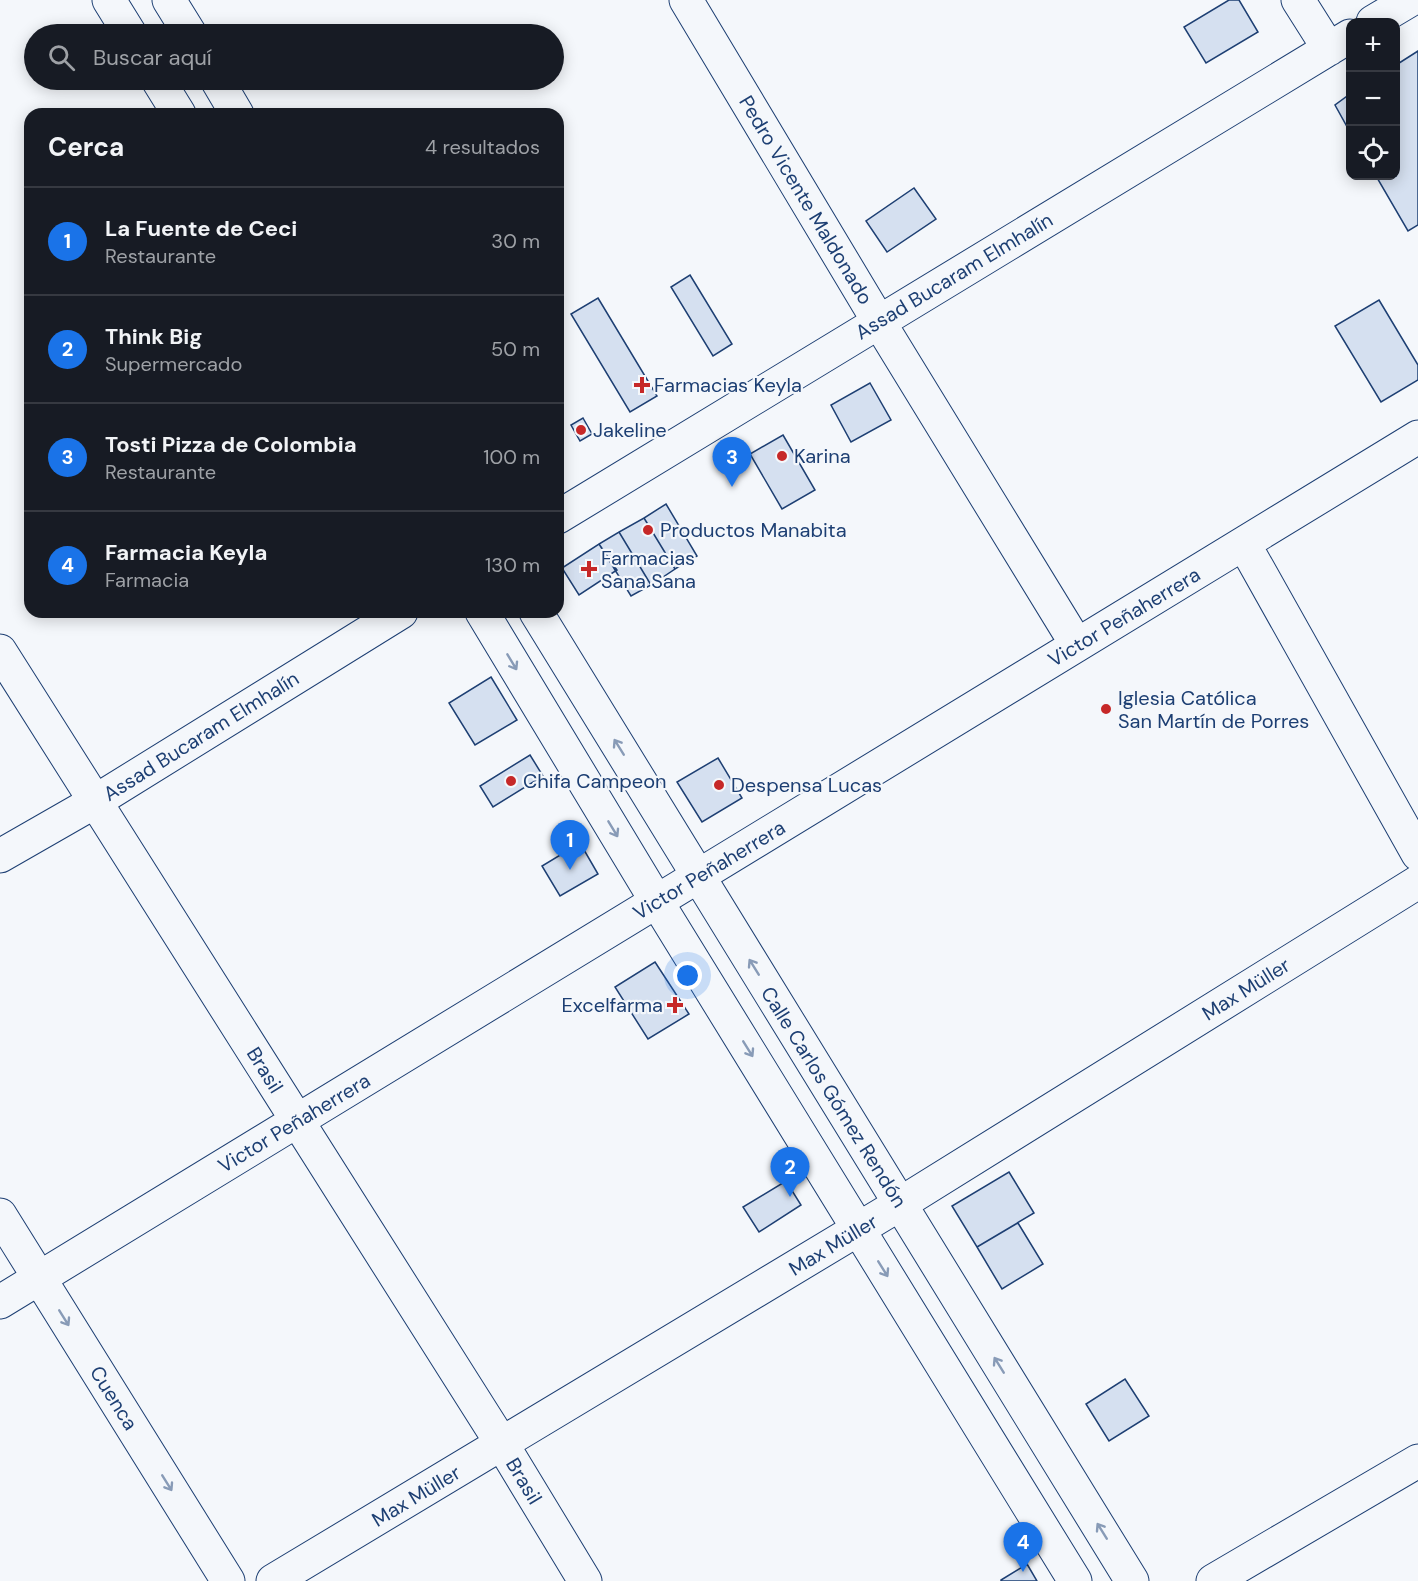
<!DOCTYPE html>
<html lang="es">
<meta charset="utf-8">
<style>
:root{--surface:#171b24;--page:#20242c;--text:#f1f3f6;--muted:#9ea1a6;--line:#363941;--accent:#1a73e8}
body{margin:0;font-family:"DM Sans",sans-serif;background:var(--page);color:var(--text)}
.controls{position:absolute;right:18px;top:18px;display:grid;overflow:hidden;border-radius:12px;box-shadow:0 3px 15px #0003}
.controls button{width:54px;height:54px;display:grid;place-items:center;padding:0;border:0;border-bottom:2px solid var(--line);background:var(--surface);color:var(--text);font:30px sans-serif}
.you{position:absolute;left:688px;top:976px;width:21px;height:21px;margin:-15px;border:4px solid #fff;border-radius:50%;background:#1a73e8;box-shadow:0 0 0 9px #1a73e833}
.badge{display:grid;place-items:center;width:39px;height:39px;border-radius:50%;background:var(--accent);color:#fff;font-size:20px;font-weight:700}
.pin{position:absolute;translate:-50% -50px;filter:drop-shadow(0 2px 3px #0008)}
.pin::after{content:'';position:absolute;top:32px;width:21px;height:18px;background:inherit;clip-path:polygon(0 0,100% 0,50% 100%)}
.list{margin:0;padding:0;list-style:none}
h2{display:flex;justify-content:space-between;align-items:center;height:78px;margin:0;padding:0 24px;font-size:26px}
h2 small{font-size:20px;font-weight:400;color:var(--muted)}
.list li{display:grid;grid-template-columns:39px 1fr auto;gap:18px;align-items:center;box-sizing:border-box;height:108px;padding:0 24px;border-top:2px solid var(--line)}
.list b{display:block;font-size:22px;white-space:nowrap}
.list p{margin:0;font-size:20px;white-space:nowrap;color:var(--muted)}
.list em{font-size:20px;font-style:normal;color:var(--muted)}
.icon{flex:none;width:33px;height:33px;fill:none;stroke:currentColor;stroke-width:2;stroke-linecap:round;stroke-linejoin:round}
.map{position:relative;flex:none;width:1418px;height:1581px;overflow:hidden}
.search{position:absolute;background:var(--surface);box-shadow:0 3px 15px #0003;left:24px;top:24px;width:540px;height:66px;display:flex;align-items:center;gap:15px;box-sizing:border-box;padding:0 21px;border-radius:33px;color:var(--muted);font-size:22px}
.panel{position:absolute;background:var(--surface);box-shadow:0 3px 15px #0003;left:24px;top:108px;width:540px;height:510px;border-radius:18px}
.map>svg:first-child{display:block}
</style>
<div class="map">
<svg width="1418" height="1581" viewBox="0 0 1418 1581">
<rect width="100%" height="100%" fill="#f4f7fb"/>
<path fill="#d5e0f0" stroke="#1d3f73" stroke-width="1.5" d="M1229,0h10l19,32 -52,31 -22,-36z
M1418,51v174l-10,6 -32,-55h20v-111z
M1350,94v38l-15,-27z
M914,188l22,31 -49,33 -21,-31z
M690,275l42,69 -19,12 -42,-69z
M598,298l59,98 -27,16 -59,-98z
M1379,300l39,65v15l-37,22 -46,-76z
M870,383l21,37 -40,22 -20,-37z
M583,418l9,16 -12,7 -9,-16z
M783,435l32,55 -33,19 -32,-55z
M666,504l31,52 -22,13 -31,-51z
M644,518l31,51 -24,16 -32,-53z
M619,532l32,53 -20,11 -32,-52z
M599,544l18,26 -38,25 -17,-27z
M491,677l26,43 -42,25 -26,-42z
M530,755l13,21 -50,31 -13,-21z
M718,758l24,40 -40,24 -25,-40z
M580,843l18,31 -38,22 -18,-30z
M655,962l34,52 -41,25 -33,-52z
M1009,1172l25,41 -57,34 -25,-41z
M786,1181l15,24 -42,27 -16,-25z
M1018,1223l25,41 -41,25 -25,-42z
M1125,1379l24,37 -40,25 -23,-37z
M1027,1564l10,17h-36v-1z"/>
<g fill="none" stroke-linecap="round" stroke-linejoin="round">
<defs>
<path id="minor" d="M686,0l193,322 198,323
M1298,0l31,49
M1373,22l37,-22
M558,517l792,-481
M1244,544l174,310
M0,651l502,793 83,137
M0,856l96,-55 305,-189
M0,1215l228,366
M0,1302l1418,-865
M273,1581l627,-377 518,-322
M1213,1581l205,-120"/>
<path id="major" d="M109,0l21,34
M169,0l21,34
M158,80l21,34
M217,80l20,34
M482,612l175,290 418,679
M536,612l596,969"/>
</defs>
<use href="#minor" stroke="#1d3f73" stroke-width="35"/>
<use href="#major" stroke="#1d3f73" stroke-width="35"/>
<use href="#minor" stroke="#f4f7fb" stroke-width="33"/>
<use href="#major" stroke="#f4f7fb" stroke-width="33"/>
</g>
<defs><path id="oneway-shaft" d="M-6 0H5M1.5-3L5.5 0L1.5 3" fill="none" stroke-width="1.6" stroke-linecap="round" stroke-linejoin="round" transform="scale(1.5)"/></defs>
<g stroke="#889bb7">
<use href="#oneway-shaft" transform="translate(512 662) rotate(59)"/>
<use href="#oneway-shaft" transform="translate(619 747) rotate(-122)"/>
<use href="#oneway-shaft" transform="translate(613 829) rotate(59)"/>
<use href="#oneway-shaft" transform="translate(754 967) rotate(-122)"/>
<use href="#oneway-shaft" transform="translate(748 1049) rotate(58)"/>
<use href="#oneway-shaft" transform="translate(883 1269) rotate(58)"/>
<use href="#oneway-shaft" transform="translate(64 1318) rotate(58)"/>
<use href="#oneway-shaft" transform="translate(999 1365) rotate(-122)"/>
<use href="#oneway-shaft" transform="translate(167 1483) rotate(58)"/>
<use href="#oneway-shaft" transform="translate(1102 1531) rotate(-122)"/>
</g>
<g fill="#c62828" stroke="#f4f7fb" stroke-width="2">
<path d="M639 376h6v6h6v6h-6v6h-6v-6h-6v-6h6z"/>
<circle cx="581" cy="430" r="6"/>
<circle cx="782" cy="456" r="6"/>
<circle cx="648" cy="530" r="6"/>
<path d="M586 560h6v6h6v6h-6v6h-6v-6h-6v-6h6z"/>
<circle cx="1106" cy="709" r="6"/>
<circle cx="511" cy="781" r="6"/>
<circle cx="719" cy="785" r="6"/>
<path d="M672 996h6v6h6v6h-6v6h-6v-6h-6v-6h6z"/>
</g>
<g text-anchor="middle" stroke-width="4.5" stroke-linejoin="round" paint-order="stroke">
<g font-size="20" fill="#1d3f73" stroke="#f4f7fb">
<text transform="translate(806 200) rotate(59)" y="7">Pedro Vicente Maldonado</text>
<text transform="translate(954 276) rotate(-31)" y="7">Assad Bucaram Elmhalín</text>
<text transform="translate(1124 617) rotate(-31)" y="7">Victor Peñaherrera</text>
<text transform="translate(201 736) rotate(-32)" y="7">Assad Bucaram Elmhalín</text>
<text transform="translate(709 870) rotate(-31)" y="7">Victor Peñaherrera</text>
<text transform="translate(1246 989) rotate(-32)" y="7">Max Müller</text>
<text transform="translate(265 1070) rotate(58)" y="7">Brasil</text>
<text transform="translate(834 1097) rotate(58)" y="7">Calle Carlos Gómez Rendón</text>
<text transform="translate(294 1123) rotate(-31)" y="7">Victor Peñaherrera</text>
<text transform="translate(833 1245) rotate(-31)" y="7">Max Müller</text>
<text transform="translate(114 1398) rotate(58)" y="7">Cuenca</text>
<text transform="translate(524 1481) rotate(59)" y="7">Brasil</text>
<text transform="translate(416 1496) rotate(-31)" y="7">Max Müller</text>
</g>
<g font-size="20" fill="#1d3f73" stroke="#f4f7fb" text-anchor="start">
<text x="654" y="392">Farmacias Keyla</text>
<text x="593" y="437">Jakeline</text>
<text x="794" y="463">Karina</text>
<text x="660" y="537">Productos Manabita</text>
<text x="601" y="565">Farmacias<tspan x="601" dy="23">Sana Sana</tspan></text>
<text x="1118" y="705">Iglesia Católica<tspan x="1118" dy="23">San Martín de Porres</tspan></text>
<text x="523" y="788">Chifa Campeon</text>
<text x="731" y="792">Despensa Lucas</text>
<text x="663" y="1012" text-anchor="end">Excelfarma</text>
</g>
</g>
</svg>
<div class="controls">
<button>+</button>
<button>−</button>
<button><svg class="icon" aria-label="locate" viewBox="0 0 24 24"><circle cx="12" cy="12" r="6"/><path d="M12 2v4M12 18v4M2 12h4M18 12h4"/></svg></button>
</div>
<div class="you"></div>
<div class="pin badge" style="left:570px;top:870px">1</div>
<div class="pin badge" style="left:790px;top:1197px">2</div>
<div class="pin badge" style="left:732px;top:487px">3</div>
<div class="pin badge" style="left:1023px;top:1572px">4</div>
<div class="search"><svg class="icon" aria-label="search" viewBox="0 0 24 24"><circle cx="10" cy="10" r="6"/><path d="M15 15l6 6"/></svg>Buscar aquí</div>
<section class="panel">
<h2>Cerca<small>4 resultados</small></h2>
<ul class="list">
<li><span class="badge">1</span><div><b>La Fuente de Ceci</b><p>Restaurante</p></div><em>30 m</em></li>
<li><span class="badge">2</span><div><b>Think Big</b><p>Supermercado</p></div><em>50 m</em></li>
<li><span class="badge">3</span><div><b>Tosti Pizza de Colombia</b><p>Restaurante</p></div><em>100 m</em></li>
<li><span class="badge">4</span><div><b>Farmacia Keyla</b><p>Farmacia</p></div><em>130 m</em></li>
</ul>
</section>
</div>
